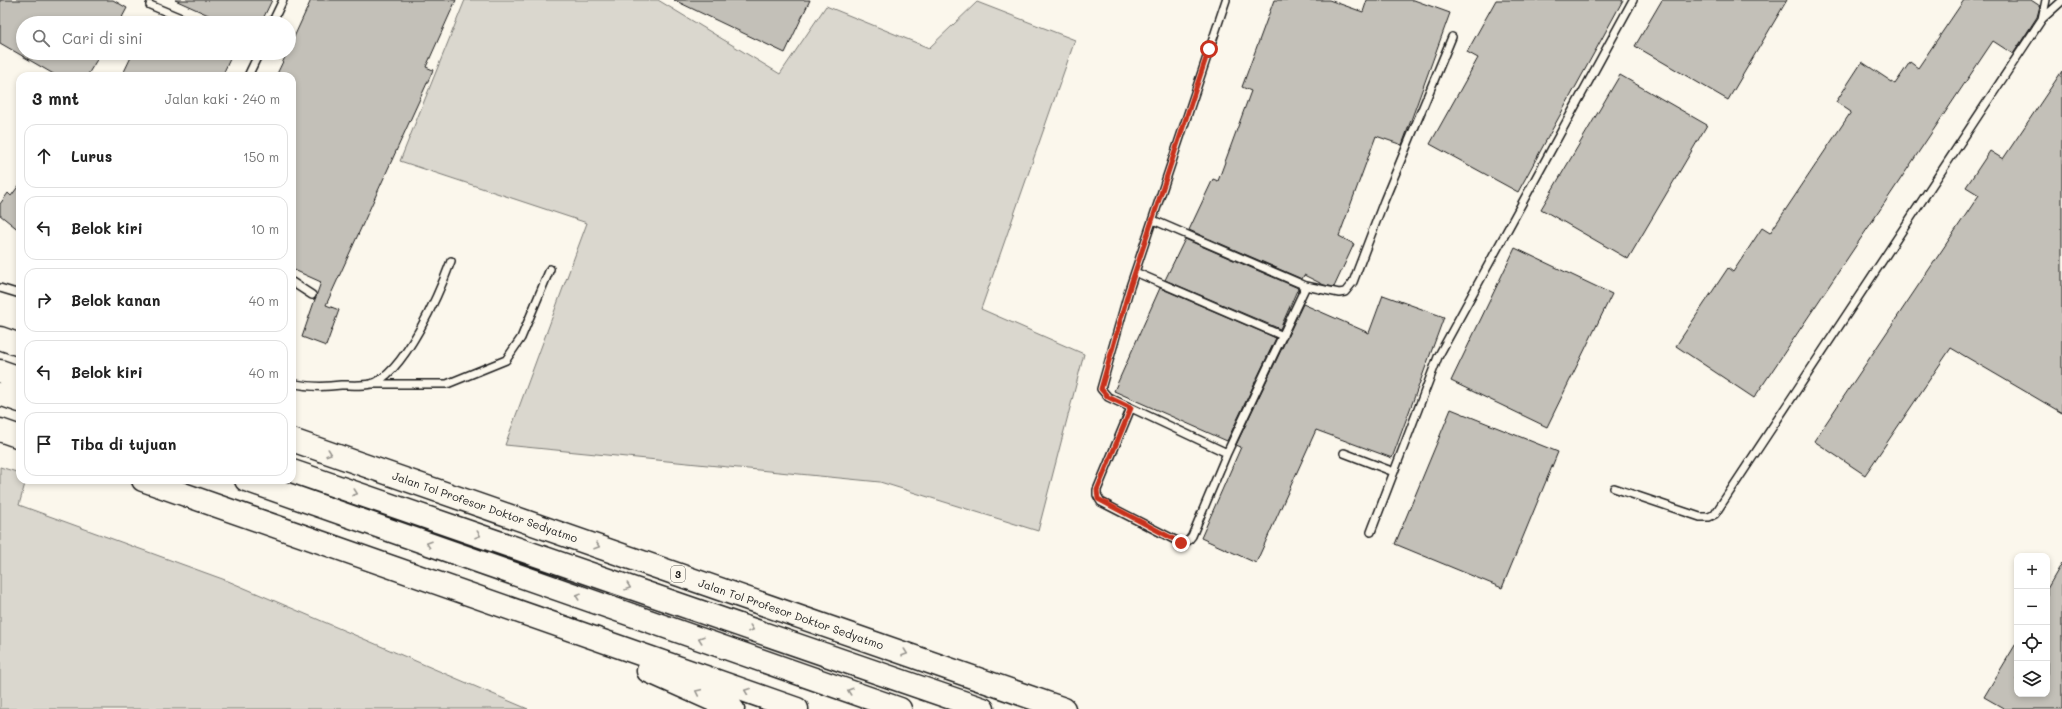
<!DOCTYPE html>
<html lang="id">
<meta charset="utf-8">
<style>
:root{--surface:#fff;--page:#f6f6f6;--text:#222;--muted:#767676;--line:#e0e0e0}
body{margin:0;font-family:Mali,sans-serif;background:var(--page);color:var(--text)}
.controls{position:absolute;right:12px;bottom:12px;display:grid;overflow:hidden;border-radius:8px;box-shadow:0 2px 6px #0003}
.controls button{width:36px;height:36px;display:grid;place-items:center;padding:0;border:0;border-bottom:1px solid var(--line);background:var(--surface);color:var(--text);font:20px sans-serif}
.stop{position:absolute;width:12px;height:12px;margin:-9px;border:3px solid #c8321e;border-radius:50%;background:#fff}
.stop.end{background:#c8321e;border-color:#fff;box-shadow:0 1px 4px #0008}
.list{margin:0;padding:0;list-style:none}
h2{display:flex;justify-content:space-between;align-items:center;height:52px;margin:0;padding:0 16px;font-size:17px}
h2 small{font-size:13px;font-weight:400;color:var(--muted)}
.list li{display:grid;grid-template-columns:26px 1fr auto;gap:12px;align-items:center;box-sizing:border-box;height:64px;margin:0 8px 8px;padding:0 8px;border:1px solid var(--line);border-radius:12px}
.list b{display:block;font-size:15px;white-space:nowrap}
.list em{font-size:13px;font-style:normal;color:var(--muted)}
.icon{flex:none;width:22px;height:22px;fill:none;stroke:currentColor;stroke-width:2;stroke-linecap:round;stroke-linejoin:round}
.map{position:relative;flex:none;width:2062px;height:709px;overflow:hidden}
.search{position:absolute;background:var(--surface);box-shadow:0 2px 6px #0003;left:16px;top:16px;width:280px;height:44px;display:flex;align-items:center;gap:10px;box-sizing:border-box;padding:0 14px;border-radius:22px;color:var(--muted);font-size:15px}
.panel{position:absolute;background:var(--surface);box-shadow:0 2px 6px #0003;left:16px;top:72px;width:280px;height:412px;border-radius:12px}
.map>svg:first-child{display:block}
</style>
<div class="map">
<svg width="2062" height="709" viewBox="0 0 2062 709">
<rect width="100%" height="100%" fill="#fbf7ec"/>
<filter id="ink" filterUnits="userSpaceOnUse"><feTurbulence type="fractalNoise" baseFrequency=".025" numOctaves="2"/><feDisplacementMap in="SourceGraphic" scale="8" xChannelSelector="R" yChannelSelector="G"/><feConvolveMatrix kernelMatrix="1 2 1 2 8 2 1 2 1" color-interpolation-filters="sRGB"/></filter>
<g filter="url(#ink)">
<path fill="#dad7ce" stroke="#7b7a75" d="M465,0h193l122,74 46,-68 103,42 48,-46 98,38 -94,269 103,45 -46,177 -158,-49 -375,-37 82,-222 -187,-62z
M0,467l20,6v7h6l-7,25 209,76 300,128h-528z"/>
<path fill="#c3c0b8" stroke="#1c1c1c" d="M0,0h113l14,8 -8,15h-96v30h78l-14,23h-30l-57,-33z
M175,0h97l-11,23h-35z
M311,0h145l-30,67 7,3 -107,235 13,5 -13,36 -24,-9 19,-55 -29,-13v-193h-16l11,-23h2v-5z
M674,0h136l-25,53z
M1274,0h55l34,12 4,-12h47l36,13 -48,132 -26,-9 -37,100 15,8 -20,43 -10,-2 -20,-10 -2,4 -113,-49 24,-51 5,2 33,-90 -9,-4z
M1496,0h127l-105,192 -88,-48 48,-86 -11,-6z
M1662,0h125l-59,100 -93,-54z
M1964,0h67l9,6 -3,11 -24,37 -20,-13 -239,357 -78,-52 52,-78 5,4 29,-44 8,5 81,-121 -15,-10 26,-40 33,22 15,-22 8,6z
M133,53h90l8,4 -9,19h-100z
M2062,71v342l-111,-65 -86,127 -51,-34 165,-246 -13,-8 24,-36 13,8z
M1620,75l87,50 -79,134 -87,-50z
M20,184v47l-20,-16v-11l8,-11 3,3z
M1185,239l113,49 -18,41 -115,-49z
M1515,248l97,46 -65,133 -96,-46z
M1160,288l116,50 -49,103 -113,-50z
M1383,295l61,22 -52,141 -76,-28 -60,133 -55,-25 40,-91 -5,-2 67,-141 66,29z
M1451,409l107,43 -56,136 -107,-44z
M2062,563v146h-57l-21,-12 33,-55v52h30v-105z"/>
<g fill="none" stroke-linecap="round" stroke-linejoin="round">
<defs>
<path id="service" d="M150,5l43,18
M2042,19l4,-19
M272,23l11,-23
M248,76l11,-23
M1153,220l153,66
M1135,272l148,64
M292,282l20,13
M0,288l20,6
M292,383c15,4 33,4 49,2 9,0 21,1 30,-1 33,-9 69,-93 80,-123
M372,384h75l59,-24 15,-22 29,-69
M1131,408l-34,82v5l4,7 80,41 7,-2 4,-5 35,-83 -119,-56 -7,-8 28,-99 97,-290
M1227,453l79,-167 33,7 6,-1 8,-10 31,-81 68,-164
M1344,453l50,19
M1614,488l86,29h9l6,-3 327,-495 20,-18
M1371,532l67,-175 195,-357"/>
<path id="motorway" d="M0,338l20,7
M0,371l20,7
M0,394l20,7
M0,430l20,7
M292,440l772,269
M292,471l691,238
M143,480l654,229
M246,480l654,229
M648,671l85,38"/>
</defs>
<use href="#service" stroke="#1c1c1c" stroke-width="10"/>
<use href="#motorway" stroke="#1c1c1c" stroke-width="25"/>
<use href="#service" stroke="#fbf7ec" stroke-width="7"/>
<use href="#motorway" stroke="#fbf7ec" stroke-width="22"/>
</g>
<defs><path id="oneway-chevron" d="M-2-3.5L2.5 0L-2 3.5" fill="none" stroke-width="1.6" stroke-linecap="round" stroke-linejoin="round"/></defs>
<g stroke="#97948e">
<use href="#oneway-chevron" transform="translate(329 453) rotate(19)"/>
<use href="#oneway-chevron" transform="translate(355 493) rotate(19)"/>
<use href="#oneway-chevron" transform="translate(478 535) rotate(19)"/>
<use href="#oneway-chevron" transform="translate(429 544) rotate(-161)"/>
<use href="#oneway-chevron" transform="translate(597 546) rotate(19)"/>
<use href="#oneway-chevron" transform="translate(628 587) rotate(19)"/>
<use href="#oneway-chevron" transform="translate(578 596) rotate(-161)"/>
<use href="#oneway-chevron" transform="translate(751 629) rotate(19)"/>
<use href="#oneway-chevron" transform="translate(701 639) rotate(-161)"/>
<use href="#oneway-chevron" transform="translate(905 653) rotate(19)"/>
<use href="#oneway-chevron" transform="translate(747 691) rotate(-160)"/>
<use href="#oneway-chevron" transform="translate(850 691) rotate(-161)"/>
<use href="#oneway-chevron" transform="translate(698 692) rotate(-155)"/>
</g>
</g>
<g fill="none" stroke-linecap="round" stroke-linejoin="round" filter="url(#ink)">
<path stroke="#c8321e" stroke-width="5" d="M1181,543l-83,-44 -1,-9 34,-82 -23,-11 -7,-8 28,-99 80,-241"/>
</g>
<g text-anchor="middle" stroke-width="3" stroke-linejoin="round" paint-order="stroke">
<rect fill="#fbf7ec" stroke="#5f5e5a" stroke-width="1" x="671" y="566" width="14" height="16" rx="3"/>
<g font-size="10" font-weight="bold" fill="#1c1c1c">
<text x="678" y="578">3</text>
</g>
<g font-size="11" fill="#1c1c1c" stroke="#fbf7ec">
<text transform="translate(485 507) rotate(19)" y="4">Jalan Tol Profesor Doktor Sedyatmo</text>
<text transform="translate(791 614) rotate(19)" y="4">Jalan Tol Profesor Doktor Sedyatmo</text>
</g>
</g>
</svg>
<div class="controls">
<button>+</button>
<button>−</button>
<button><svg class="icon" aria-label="locate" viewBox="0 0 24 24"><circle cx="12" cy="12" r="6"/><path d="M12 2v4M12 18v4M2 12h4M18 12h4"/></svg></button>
<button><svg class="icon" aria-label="layers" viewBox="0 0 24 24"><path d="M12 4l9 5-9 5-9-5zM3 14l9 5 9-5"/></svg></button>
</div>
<div class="stop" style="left:1209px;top:49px"></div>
<div class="stop end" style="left:1181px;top:543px"></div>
<div class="search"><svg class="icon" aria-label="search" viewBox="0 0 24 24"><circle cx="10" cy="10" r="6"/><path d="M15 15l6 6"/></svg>Cari di sini</div>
<section class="panel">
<h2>3 mnt<small>Jalan kaki · 240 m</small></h2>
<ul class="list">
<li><svg class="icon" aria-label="ahead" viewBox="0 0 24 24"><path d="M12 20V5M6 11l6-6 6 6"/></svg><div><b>Lurus</b></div><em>150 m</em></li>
<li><svg class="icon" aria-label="left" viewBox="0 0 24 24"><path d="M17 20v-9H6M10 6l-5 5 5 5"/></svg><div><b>Belok kiri</b></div><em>10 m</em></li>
<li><svg class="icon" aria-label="right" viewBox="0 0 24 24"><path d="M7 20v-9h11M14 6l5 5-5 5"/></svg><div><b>Belok kanan</b></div><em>40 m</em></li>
<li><svg class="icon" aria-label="left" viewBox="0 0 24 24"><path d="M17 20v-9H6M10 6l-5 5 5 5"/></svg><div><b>Belok kiri</b></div><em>40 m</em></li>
<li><svg class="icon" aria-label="arrive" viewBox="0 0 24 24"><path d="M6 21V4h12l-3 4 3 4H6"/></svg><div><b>Tiba di tujuan</b></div></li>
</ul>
</section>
</div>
